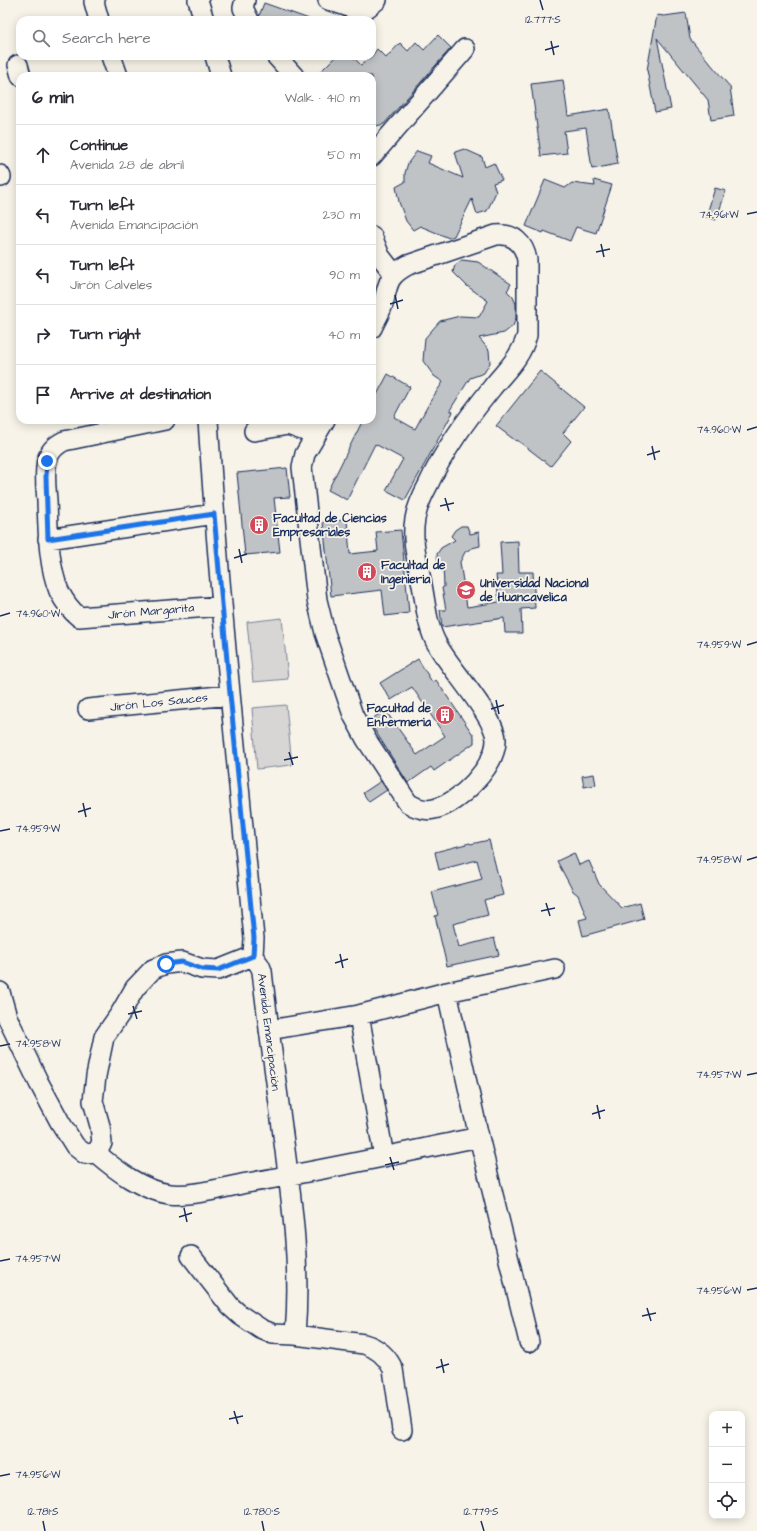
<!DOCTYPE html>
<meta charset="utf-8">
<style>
:root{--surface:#fff;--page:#f2f2f3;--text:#2b2b33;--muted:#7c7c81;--line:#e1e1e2}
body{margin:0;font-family:"Architects Daughter",sans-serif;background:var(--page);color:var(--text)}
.controls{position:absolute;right:12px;bottom:12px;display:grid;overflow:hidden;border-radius:8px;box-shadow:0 2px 10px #0003}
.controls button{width:36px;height:36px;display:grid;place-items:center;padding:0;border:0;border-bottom:1px solid var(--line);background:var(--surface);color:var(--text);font:20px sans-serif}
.stop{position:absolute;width:12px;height:12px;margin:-9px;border:3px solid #1a73e8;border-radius:50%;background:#fff}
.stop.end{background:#1a73e8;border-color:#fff;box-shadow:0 1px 4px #0008}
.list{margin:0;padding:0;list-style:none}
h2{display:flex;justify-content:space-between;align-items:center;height:52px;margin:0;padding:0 16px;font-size:17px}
h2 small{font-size:13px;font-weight:400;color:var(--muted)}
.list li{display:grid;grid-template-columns:26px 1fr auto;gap:12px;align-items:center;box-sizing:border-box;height:60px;padding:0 16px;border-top:1px solid var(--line)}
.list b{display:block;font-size:15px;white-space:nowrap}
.list p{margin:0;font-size:13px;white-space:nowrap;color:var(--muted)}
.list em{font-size:13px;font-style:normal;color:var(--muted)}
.icon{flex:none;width:22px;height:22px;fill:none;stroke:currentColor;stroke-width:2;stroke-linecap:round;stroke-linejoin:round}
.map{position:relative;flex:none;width:757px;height:1531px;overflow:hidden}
.search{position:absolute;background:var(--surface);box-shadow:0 2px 10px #0003;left:16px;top:16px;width:360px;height:44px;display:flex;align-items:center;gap:10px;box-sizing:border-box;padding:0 14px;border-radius:12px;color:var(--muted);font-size:15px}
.panel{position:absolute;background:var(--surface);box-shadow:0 2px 10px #0003;left:16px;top:72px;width:360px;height:352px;border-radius:12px}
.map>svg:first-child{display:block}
</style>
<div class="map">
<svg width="757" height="1531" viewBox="0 0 757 1531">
<rect width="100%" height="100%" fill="#f7f3e8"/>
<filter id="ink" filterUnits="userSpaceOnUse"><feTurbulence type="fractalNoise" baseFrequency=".025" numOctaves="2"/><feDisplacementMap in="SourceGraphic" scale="8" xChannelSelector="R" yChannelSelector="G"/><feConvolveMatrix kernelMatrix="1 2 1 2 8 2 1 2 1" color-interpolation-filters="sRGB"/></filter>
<g filter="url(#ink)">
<path fill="#d7d6d4" stroke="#798299" d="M282,618l6,61 -35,3 -6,-60z
M286,705l6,60 -35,4 -5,-61z"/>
<path fill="#c0c3c5" stroke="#1b2f5e" d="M264,3l45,16 -1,1h-48l-1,-4z
M686,13l4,26 40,48 4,29 -23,4 -3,-20 -51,-62 14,71 -16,3 -8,-42 10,-55 7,1z
M438,35l13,13 -67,76 -12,3v-51h-56l20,-20h16l9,9 11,-9 5,-7 9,9 14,-15 8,8 8,-9 8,8z
M563,80l5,36 41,-7 9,55 -26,5 -6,-41 -22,3 3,22 -26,3 -10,-72z
M464,149l18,8 3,10 9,-4 8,17 -9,3 3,9 -9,19 -10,3 -5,-15 -18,37 -5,2 -29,-12 -7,4 -7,-9 -7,-19 -3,-15 9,-5v-9l3,-10 9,-12 14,5 -3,7 35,15 -8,-26z
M545,180l20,8 7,-5 23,3 -1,-6 18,5 -16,48 -20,-6 -6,14 -26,-10 -1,2 -17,-7z
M715,188l11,3 -10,29 -10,-3z
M462,260l16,2 33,22 -4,7 6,6 3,7v14l-3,8 -9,7 -25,5 10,12 1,13 -6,10 -14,5 -20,32 3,2 -48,88 -19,-10 17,-31 -28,-15 -28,56 -19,-10 35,-70h9v-16l16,-30 22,13 -16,30 21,12 16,-29 12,-18 -9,-6 -11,-15 2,-23 15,-17 20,-5 19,1 9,-16 -21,-15 -14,-14 2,-7z
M540,371l44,36 -21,26 8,8 -20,25 -34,-26 -1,1 -20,-15z
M287,468l3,29 -16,1 6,54 -35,3 -8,-82z
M347,520l3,34 28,-3 -2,-19 25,-2 8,83 -24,3 -3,-26 -51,6 -8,-74z
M461,526h6l3,8 9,-2 1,14 -8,2 -7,4 -5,10 7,45 32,-5 -3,-27h6l-2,-33 18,-1 1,31h14l2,36 -14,1 1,24h-17l-1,-15 -62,9 -2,-17h6l-4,-22 2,-1 -1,-23h-5l-1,-10 4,-6 14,-8 -4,-4 4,-6z
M418,659l14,23 4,-2 38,56v7l-40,28 -3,-4 -23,16 -39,-62 16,-11 32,45 28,-19 -33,-49 -21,13 -11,-17z
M594,774l2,11 -12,2 -2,-11z
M381,781l6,9 -18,12 -6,-9z
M489,840l14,55 -19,5 4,15 -35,9 6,23 35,-9 5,17 -52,11 -12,-50 3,-1 -6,-23 50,-13 -5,-19 -38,10 -4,-18 35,-9 1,1z
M574,853l5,12 10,-4 10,23 23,24 18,-5 4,16 -61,17 -4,-16 8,-2 -9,-23 -5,-4 -16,-30z"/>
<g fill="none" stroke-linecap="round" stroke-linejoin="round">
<defs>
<path id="minor" d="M95,0l-1,2 5,18
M198,0l6,20
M245,0l-2,8 6,12
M328,0l24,8h15l10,-8
M111,56l7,20
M215,56l6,20
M276,56l18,20
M18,65l3,11
M372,156l93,-107
M0,175l1,2
M372,236l8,20 14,18
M165,420l-101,21c-8,4 -15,10 -17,20 -3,13 -1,27 0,39 1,28 1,65 12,91 5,10 11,19 20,26l143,-11
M208,420c11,173 29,346 46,518l-1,18 7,10 2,5c6,55 14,109 21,164 9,68 18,131 12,200
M325,420l-20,34 -3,13 15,133 8,33 28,82 13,24 42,64c8,5 17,8 26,6 25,-5 62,-43 62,-69 0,-22 -46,-72 -58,-94 -11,-18 -12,-41 -16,-61 -4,-22 -11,-44 -7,-66 2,-12 7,-23 13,-34 16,-35 39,-66 63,-96 14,-18 30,-31 36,-54v-75c-3,-17 -14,-27 -31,-25l-88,30c-19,10 -20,17 -24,36 -2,9 -8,18 -12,27
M254,431l34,-6 28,10
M48,539l166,-25
M88,709l142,-14
M0,992l7,25 32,66 21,39 15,24 10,8 11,-1 6,-10 -2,-17 -7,-25 3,-25 8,-39 16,-23 15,-26 18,-19 13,-5 16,-2 20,7 16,1 35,-14
M447,992l32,145 50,205
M359,1015l25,142
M269,1030l90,-15 88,-23 108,-23
M96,1153c21,18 46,37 73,41 22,3 56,-7 78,-11 78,-13 155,-30 232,-46
M191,1256l39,50 10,9 21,14 12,5 22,1 69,9c14,4 23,12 29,25l9,61"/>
</defs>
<use href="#minor" stroke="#1b2f5e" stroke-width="22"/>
<use href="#minor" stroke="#f7f3e8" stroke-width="19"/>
</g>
</g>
<g fill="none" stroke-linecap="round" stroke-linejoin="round" filter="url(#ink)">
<path stroke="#1a73e8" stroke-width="5" d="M47,461l-1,16 2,62 166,-25 16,180 24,244 -1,18 -35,14 -16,-1 -20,-7 -16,2"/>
</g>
<path fill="none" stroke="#1b2f5e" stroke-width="1.5" d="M540,0l3,10M551,41l3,14M545,50l14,-4M747,214l10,-2M601,244l3,13M596,252l14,-3M395,295l3,14M390,304l13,-4M747,430l10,-3M652,446l3,14M647,455l13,-4M445,498l4,13M440,506l14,-3M239,549l3,14M234,558l13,-4M0,616l10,-3M747,645l10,-3M496,700l3,14M491,709l13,-4M289,752l4,13M284,760l14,-3M83,803l3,14M78,812l13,-4M0,831l10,-2M747,860l10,-3M546,903l4,13M541,911l14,-3M340,954l3,14M335,963l13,-4M133,1006l4,13M128,1014l14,-3M0,1046l10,-2M747,1075l10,-2M597,1105l3,14M592,1114l13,-4M390,1157l4,13M385,1165l14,-3M184,1208l3,14M179,1217l13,-4M0,1261l10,-2M747,1290l10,-2M647,1308l4,13M642,1316l14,-3M441,1359l3,14M436,1368l13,-4M234,1411l4,13M229,1419l14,-3M0,1476l10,-2M43,1521l2,10M262,1521l2,10M481,1521l3,10"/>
<defs>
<symbol id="building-disc" viewBox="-11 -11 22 22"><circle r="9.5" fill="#d1495b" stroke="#f7f3e8"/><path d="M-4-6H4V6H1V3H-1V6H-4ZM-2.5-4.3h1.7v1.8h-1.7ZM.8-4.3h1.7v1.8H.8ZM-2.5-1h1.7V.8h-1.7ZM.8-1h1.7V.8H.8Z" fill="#fff"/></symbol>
<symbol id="university-disc" viewBox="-11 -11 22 22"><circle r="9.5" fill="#d1495b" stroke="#f7f3e8"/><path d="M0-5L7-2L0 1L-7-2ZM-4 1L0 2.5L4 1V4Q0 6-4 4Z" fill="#fff"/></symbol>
</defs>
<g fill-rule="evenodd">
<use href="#building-disc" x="248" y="514" width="22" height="22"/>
<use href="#building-disc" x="356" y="561" width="22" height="22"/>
<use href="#university-disc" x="455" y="579" width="22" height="22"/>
<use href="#building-disc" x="434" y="704" width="22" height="22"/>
</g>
<g text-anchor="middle" stroke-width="3.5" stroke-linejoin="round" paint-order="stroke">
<g font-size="12" font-weight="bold" fill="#1b2f5e" stroke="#f7f3e8" text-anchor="start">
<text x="273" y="522">Facultad de Ciencias<tspan x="273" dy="14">Empresariales</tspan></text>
<text x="381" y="569">Facultad de<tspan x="381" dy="14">Ingenieria</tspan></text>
<text x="480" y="587">Universidad Nacional<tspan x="480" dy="14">de Huancavelica</tspan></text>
<text x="431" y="712" text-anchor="end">Facultad de<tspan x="431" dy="14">Enfermeria</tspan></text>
</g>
<g font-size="12" fill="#1b2f5e" stroke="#f7f3e8">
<text transform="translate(151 611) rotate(-5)" y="4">Jirón Margarita</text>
<text transform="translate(159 702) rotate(-6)" y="4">Jirón Los Sauces</text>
<text transform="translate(269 1032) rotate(83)" y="4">Avenida Emancipación</text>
</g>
</g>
<g font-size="10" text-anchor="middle" fill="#1b2f5e" stroke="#f7f3e8" stroke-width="3.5" stroke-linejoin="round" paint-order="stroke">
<text x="543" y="23">12.777°S</text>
<text x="719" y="218">74.961°W</text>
<text x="719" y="433">74.960°W</text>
<text x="38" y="617">74.960°W</text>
<text x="719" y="648">74.959°W</text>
<text x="38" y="832">74.959°W</text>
<text x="719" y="863">74.958°W</text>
<text x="38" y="1047">74.958°W</text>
<text x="719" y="1078">74.957°W</text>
<text x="38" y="1262">74.957°W</text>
<text x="719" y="1294">74.956°W</text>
<text x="38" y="1478">74.956°W</text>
<text x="43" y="1515">12.781°S</text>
<text x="262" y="1515">12.780°S</text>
<text x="481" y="1515">12.779°S</text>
</g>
</svg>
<div class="controls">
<button>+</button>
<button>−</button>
<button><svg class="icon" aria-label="locate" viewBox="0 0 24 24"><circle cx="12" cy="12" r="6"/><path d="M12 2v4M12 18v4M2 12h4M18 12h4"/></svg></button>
</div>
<div class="stop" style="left:166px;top:964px"></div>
<div class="stop end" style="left:47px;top:461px"></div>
<div class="search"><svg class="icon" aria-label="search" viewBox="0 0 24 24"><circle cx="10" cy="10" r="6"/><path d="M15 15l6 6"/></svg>Search here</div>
<section class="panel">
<h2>6 min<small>Walk · 410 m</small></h2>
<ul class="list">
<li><svg class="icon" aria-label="ahead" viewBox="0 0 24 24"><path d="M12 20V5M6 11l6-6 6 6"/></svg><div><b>Continue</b><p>Avenida 28 de abril</p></div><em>50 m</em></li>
<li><svg class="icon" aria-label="left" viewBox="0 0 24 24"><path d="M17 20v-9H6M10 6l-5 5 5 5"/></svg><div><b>Turn left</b><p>Avenida Emancipación</p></div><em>230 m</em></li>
<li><svg class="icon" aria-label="left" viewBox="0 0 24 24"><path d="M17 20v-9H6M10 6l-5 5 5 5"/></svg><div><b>Turn left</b><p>Jirón Calveles</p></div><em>90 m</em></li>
<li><svg class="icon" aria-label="right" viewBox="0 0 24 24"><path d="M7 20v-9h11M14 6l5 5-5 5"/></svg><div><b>Turn right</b></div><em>40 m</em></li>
<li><svg class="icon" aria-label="arrive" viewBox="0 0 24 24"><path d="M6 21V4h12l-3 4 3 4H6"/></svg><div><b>Arrive at destination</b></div></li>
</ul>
</section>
</div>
